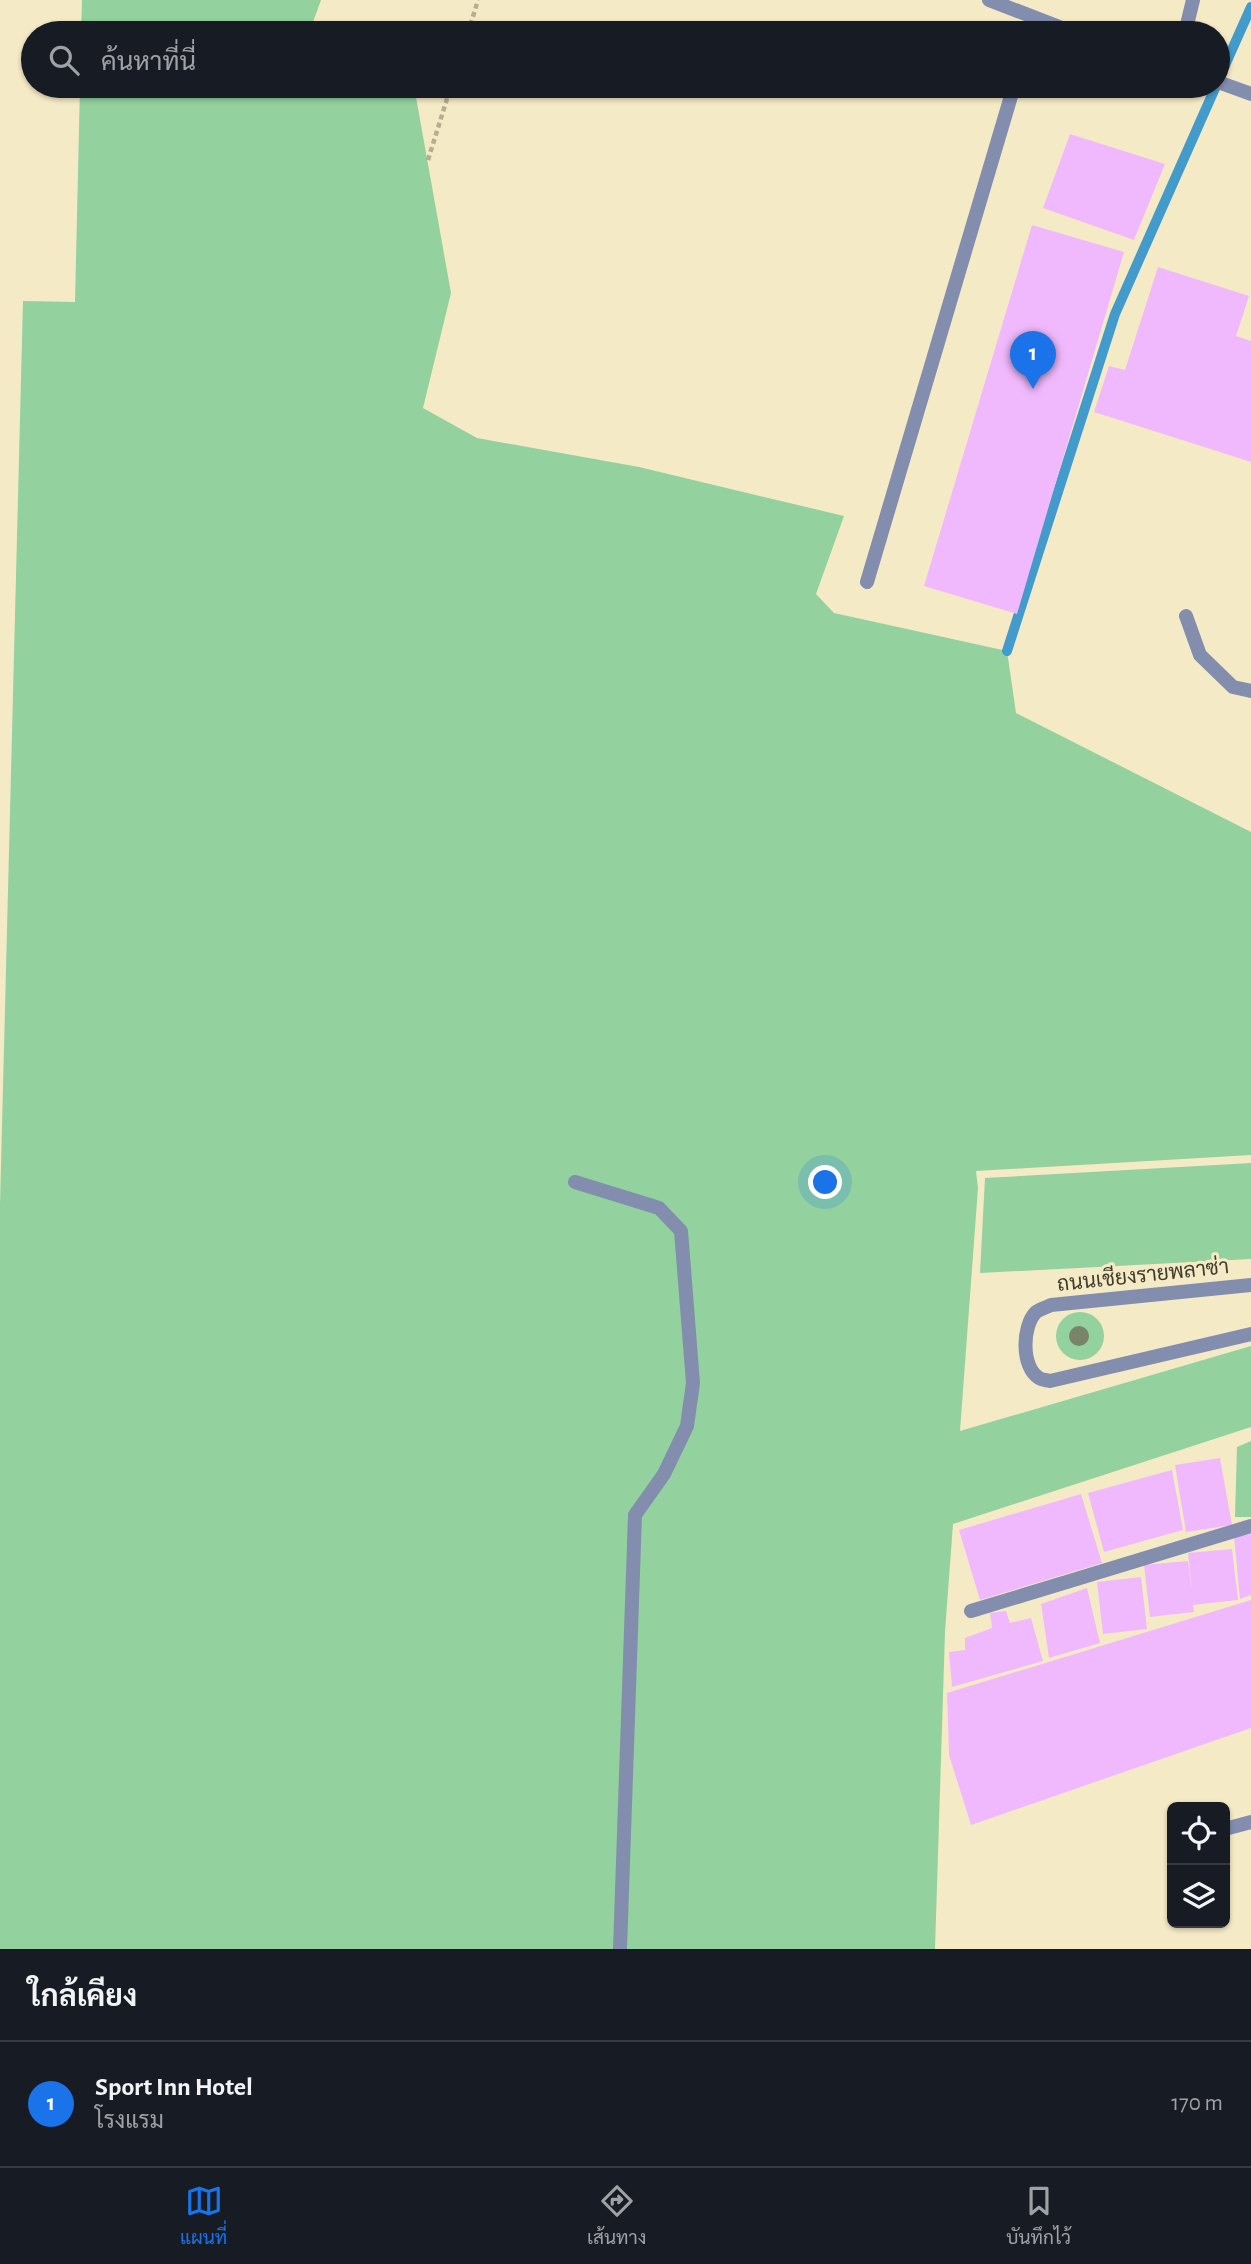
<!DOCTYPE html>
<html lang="th">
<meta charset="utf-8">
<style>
:root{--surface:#171b24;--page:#20242c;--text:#f1f3f6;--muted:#9ea1a6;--line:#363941;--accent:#1a73e8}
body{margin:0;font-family:"Alegreya Sans",Sarabun,sans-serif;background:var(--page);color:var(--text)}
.controls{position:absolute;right:21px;bottom:21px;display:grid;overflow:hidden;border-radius:10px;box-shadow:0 2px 5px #0004}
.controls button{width:63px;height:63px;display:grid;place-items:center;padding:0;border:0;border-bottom:2px solid var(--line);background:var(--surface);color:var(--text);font:35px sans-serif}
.you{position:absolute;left:826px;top:1183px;width:24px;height:24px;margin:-18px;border:5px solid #fff;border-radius:50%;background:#1a73e8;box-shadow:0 0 0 10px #1a73e833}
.badge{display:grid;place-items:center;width:46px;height:46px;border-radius:50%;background:var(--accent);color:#fff;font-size:23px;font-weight:700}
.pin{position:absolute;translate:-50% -58px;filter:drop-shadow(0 2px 4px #0008)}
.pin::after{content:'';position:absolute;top:37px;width:24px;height:21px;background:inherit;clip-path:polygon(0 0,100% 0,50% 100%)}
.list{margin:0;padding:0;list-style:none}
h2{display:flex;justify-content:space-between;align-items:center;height:91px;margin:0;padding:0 28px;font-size:30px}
h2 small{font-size:23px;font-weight:400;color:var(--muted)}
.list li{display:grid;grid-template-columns:46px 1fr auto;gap:21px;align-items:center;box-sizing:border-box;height:126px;padding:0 28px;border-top:2px solid var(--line)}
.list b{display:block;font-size:26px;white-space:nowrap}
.list p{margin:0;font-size:23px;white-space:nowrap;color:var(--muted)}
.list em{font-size:23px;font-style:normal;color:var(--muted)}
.icon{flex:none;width:38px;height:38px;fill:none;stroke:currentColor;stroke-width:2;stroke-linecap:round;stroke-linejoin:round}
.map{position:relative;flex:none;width:1251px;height:1949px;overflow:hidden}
.search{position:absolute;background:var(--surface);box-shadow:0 2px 5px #0004;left:21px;right:21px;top:21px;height:77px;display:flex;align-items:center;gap:18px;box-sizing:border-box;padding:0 24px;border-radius:38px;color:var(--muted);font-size:26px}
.sheet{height:217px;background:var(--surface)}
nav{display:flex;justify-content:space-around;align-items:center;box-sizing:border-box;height:98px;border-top:2px solid var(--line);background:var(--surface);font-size:19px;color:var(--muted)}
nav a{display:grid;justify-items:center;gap:4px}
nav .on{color:var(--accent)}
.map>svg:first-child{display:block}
</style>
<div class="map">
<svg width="1251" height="1949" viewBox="0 0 1251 1949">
<rect width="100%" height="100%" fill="#f5eac6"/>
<path fill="#93d19f" d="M82,0h239l-12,33h-228z
M80,86h304l32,11 35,196 -28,115 54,30 162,29 205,49 -28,78 18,19 173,38 9,62 235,119v323l-275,16 2,17 -18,243 291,-85v81l-298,97 -8,108 -10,317h-935v-744l23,-904 52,1z
M1251,1163v96l-271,14 5,-95z
M1056 1336a24 24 0 1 1 48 0a24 24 0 1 1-48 0Z
M1251,1441v76h-16l2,-70z"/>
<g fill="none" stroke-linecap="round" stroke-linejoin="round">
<path stroke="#429bcb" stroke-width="10" d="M1218,81l33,-74
M1007,651l108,-337 101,-228"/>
</g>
<path fill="#f1b9fd" d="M1070,134l95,30 -31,76 -91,-32z
M1032,225l92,27 -107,362 -93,-28z
M1158,267l91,29 -13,40 15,5v121l-157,-50 15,-46 16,4z
M1220,1458l12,67 -46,7 -11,-67z
M1172,1470l11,60 -79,22 -16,-59z
M1081,1494l21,69 -122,37 -21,-70z
M1251,1534v61l-11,4 -6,-63z
M1232,1549l6,51 -45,5 1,7 -44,5 -6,-52 44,-4 4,29 -4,-37z
M1141,1577l6,52 -44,5 -6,-52z
M1087,1588l13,55 -51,15 -8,-54z
M1251,1600v128l-280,97 -22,-70 -2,-62z
M1006,1611l4,12 21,-5 12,43 -91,26 -3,-35 16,-2v-12l27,-10 -2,-15z"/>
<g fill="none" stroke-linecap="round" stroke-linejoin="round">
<path stroke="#b6ae91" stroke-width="4.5" stroke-dasharray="5 3.5" stroke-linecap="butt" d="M468,33l10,-33
M428,160l23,-74"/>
<path stroke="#838dad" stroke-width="14" d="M1031,33l4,-13
M867,582l147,-496
M1186,616l14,39 33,32 18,4
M575,1182l84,26 22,23 12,152 -6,43 -23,48 -29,41 -15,434
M1251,1285l-200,20c-4,2 -11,4 -15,7 -14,14 -15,55 3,66 3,2 7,2 11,3l201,-47
M971,1611l280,-85"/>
<path stroke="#838dad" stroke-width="14" d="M989,0l86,33
M1185,33l8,-33
M1218,82l33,12
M1225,1829l26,-7"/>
</g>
<circle fill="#788568" cx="1079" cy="1336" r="10"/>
<g text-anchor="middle" stroke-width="6" stroke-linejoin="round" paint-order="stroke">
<g font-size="21" fill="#403c2d" stroke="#f5eac6">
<text transform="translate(1143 1275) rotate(-6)" y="7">ถนนเชียงรายพลาซ่า</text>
</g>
</g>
</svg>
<div class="controls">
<button><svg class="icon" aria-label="locate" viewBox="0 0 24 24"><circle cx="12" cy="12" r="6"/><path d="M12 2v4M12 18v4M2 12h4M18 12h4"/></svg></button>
<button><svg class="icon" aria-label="layers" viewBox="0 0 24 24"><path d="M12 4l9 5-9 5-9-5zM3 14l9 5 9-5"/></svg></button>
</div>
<div class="you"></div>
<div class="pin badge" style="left:1033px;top:389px">1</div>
<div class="search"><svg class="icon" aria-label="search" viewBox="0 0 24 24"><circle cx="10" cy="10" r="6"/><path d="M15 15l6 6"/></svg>ค้นหาที่นี่</div>
</div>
<section class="sheet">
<h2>ใกล้เคียง<small></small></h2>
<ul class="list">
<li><span class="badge">1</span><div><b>Sport Inn Hotel</b><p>โรงแรม</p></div><em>170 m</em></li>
</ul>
</section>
<nav>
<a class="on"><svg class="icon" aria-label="map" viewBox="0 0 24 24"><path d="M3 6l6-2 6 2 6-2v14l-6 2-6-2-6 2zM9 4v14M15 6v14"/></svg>แผนที่</a>
<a><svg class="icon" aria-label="directions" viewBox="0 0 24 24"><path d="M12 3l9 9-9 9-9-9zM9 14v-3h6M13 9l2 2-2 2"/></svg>เส้นทาง</a>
<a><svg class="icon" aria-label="saved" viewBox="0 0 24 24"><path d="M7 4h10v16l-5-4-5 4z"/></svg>บันทึกไว้</a>
</nav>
